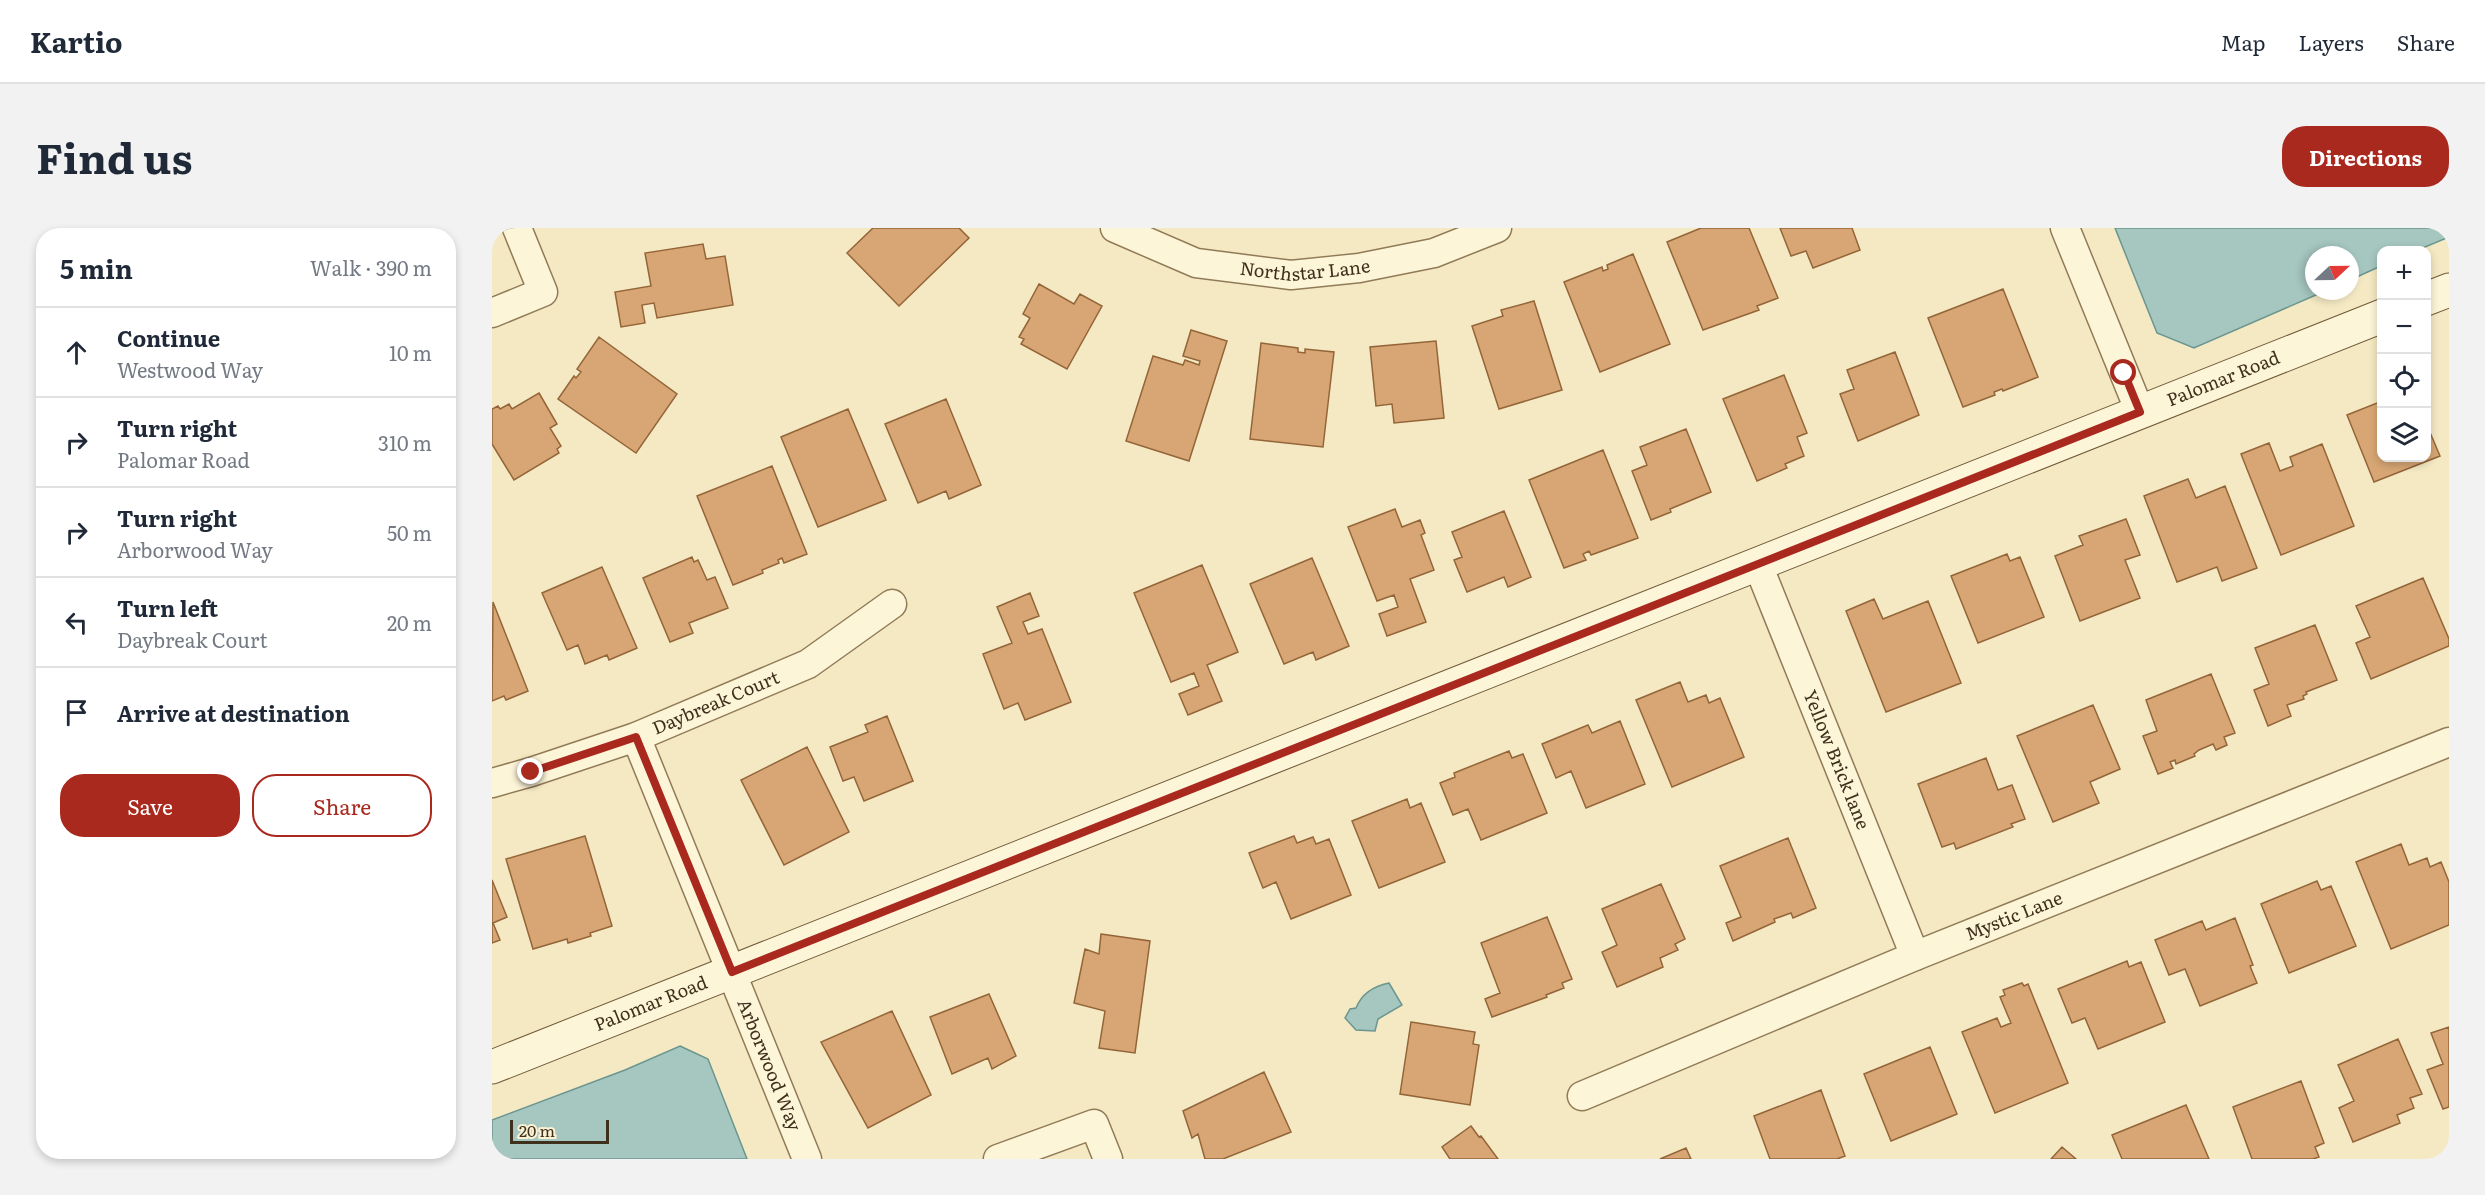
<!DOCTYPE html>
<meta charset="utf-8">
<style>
:root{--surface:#fff;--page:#f2f2f3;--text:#1f2937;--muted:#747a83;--line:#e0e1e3;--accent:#a9291f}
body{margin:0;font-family:Literata,serif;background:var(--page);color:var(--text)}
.controls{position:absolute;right:18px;top:18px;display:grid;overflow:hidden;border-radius:12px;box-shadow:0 3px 9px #0003}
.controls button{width:54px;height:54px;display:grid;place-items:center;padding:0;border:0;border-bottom:2px solid var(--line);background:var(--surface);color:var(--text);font:30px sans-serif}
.compass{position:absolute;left:1813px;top:18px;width:54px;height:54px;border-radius:50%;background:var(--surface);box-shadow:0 3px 9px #0003;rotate:68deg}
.scale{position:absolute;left:18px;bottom:15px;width:99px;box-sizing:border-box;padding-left:6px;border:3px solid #3f301d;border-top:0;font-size:16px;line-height:21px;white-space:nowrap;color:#3f301d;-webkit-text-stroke:4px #faf2d4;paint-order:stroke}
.stop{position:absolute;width:18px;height:18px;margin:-14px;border:4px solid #a9291f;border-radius:50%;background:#fff}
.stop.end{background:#a9291f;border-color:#fff;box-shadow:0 2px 6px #0008}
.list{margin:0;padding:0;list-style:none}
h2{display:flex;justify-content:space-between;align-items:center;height:78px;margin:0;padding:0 24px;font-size:26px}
h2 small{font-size:20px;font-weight:400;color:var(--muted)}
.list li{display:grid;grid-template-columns:39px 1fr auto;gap:18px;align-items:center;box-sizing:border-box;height:90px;padding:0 24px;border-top:2px solid var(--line)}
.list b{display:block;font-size:22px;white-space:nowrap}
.list p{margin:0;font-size:20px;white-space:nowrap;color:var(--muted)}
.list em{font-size:20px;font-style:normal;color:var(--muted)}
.actions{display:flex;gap:12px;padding:18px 24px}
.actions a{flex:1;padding:14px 0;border:2px solid var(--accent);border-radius:24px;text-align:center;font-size:21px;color:var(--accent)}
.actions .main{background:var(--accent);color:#fff}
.icon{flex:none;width:33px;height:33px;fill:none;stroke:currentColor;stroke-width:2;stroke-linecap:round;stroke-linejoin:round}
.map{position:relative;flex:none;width:1957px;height:931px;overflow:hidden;border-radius:24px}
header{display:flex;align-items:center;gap:36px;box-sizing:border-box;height:84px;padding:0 30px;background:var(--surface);border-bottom:2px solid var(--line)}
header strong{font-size:28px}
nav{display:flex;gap:33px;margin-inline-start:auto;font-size:21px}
.intro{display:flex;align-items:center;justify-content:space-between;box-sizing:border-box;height:144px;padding:0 36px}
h1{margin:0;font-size:42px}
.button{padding:15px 27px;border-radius:24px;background:var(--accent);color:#fff;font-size:21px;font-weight:700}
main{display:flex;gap:36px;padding:0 36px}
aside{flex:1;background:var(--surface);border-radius:24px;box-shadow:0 3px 9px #0003}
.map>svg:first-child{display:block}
</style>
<header>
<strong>Kartio</strong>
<nav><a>Map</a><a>Layers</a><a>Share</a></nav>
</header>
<div class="intro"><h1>Find us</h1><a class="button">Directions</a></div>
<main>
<aside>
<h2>5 min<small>Walk · 390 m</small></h2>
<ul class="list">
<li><svg class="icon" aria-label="ahead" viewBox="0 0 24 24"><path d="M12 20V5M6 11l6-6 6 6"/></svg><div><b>Continue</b><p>Westwood Way</p></div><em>10 m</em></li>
<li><svg class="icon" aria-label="right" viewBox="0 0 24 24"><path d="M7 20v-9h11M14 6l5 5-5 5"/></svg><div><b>Turn right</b><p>Palomar Road</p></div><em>310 m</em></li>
<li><svg class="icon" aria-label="right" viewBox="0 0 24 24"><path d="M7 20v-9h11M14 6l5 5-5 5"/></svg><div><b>Turn right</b><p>Arborwood Way</p></div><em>50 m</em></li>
<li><svg class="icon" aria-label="left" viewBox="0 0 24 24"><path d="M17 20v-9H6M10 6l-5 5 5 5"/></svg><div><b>Turn left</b><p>Daybreak Court</p></div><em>20 m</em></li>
<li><svg class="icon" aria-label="arrive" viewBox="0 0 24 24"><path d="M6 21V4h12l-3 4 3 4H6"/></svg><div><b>Arrive at destination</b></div></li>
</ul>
<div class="actions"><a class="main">Save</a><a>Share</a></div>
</aside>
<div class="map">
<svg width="1957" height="931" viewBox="0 0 1957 931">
<rect width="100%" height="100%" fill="#f4e9c3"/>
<path fill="#a6c6c0" stroke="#6b968f" stroke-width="1.5" d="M1623,0h334v9l-31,13h-36l-1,16 -31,14v-25h-36v36h11l-131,57 -37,-15z
M897,755l13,22 -24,14 -3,12 -19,-1 -11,-12 5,-9 6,-1c6,-15 18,-22 33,-25z
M188,818l28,13 39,100h-255v-39l133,-50z"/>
<path fill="#d7a674" stroke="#946539" stroke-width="1.5" d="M381,0h86l10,10 -70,68 -52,-53z
M1209,0h48l29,70 -21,8 2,4 -56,20 -36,-88z
M1288,0h72l8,22 -47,18 -7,-17 -15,5z
M211,16l3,15 19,-3 8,49 -76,13 -3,-15 -12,2 3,18 -24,4 -6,-35 36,-6 -6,-33z
M1141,26l37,90 -70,28 -36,-90 38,-15 1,4 5,-2 -1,-4z
M547,56l35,20 6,-10 22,12 -35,63 -46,-25 3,-5 -5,-2 11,-19 -7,-4z
M1511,61l35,88 -35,14 -1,-2 -8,3 1,3 -32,12 -35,-89z
M1042,73l28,89 -63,19 -27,-83 31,-10 -2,-6z
M699,102l36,11 -38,120 -63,-20 27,-85 30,9 2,-5 14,5 1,-4 -17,-5z
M107,109l78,57 -41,59 -78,-54 16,-23 2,2 5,-6 -4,-3z
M944,113l8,77 -50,5 -2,-19 -16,2 -6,-59z
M769,115l37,5v4l7,1v-4l29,3 -11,95 -73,-8z
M1403,124l24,63 -61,26 -18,-47 14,-5 -7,-19z
M1292,147l23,58 -10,4 7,19 -19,8 2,4 -30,13 -34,-82z
M47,165l18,31 -7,4 11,18 -4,3 2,4 -45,27 -22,-36v-35l6,-3 2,3 9,-5 3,5z
M454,171l35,86 -32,14 -3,-8 -28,12 -33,-79z
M1890,173v57h44v-35l14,33 -66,26 -27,-67z
M356,181l38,91 -68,27 -37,-90z
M1194,201l25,63 -41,17 1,3 -20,8 -19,-49 15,-6 -7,-18z
M1777,215l11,28 13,-5 -3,-9 32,-13 32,82 -73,29 -40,-101z
M1111,222l35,88 -47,17 -2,-4 -6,3 3,6 -22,8 -35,-88z
M280,238l35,88 -23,9 -2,-5 -4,2 1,3 -17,7 1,3 -30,12 -36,-89z
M1696,251l8,19 29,-12 32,82 -35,13 -5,-14 -40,15 -33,-86z
M903,281l7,18 18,-7 5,13 -4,2 13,35 -24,9 16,43 -39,14 -8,-22 19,-7 -4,-12 -17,6 -29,-74z
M1012,283l27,66 -23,10 -4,-10 -37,15 -13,-32 8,-3 -10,-25z
M1634,291l14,36 -15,5 15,38 -60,23 -25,-65 28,-11 -4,-9z
M1515,326l3,7 10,-4 24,60 -66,26 -27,-67z
M200,329l2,5 4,-2 9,20 8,-3 13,31 -39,15 4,10 -23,9 -27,-64z
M820,330l37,88 -33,14 -3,-8 -29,12 -34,-80z
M710,337l36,87 -31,13 15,36 -34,14 -9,-21 20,-8 -5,-13 -23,9 -37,-89z
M110,339l35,81 -28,12 -2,-5 -22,9 -7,-19 -11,5 -25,-57z
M1931,350l26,61v7l-78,33 -15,-36 14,-6 -14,-31z
M538,365l9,23 -16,6 5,12 14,-5 29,73 -46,18 -7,-17 -14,6 -21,-55 29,-11 -15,-36z
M1382,371l9,20 45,-18 33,82 -75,29 -40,-101z
M1,374l35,89 -22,9 -2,-4 -12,5z
M1823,397l22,55 -31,12 1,2 -4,2 1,3 -17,6 4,11 -23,10 -14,-36 15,-6 -14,-36z
M1719,446l24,59 -11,4 3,8 -11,5 -3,-6 -14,6 -5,4 1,2 -19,8 -1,-4 -5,2 3,6 -15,6 -15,-38 14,-5 -11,-31z
M1188,454l8,20 18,-7 3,8 11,-5 24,59 -72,30 -36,-87z
M1601,477l27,64 -30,13 9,21 -46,19 -36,-86z
M395,488l26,65 -49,20 -10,-24 -11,4 -13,-34 38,-15 -3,-7z
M1128,493l25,63 -59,24 -15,-37 -15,7 -14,-34 46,-19 4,8z
M315,519l42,85 -65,33 -43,-85z
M1017,523l3,7 11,-4 24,59 -66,27 -13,-31 -15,6 -13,-32 15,-6 -1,-4z
M1494,530l12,32 14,-5 13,34 -14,5 2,3 -57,22 -2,-6 -12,4 -24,-63z
M915,571l3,9 11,-5 24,59 -66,26 -27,-67z
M93,608l27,90 -22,7 1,3 -23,7 -1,-4 -34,10 -27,-90z
M802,608l3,7 16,-6 3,7 13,-5 22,56 -60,24 -15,-37 -13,6 -14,-35z
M1296,610l28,70 -23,10 -2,-5 -17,6 1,3 -42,19 -7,-18 15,-6 -21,-51z
M1909,616l8,21 18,-7 3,9 11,-5 8,20v43l-58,24 -35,-87z
M0,652l15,37 -14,6 7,17 -8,3z
M1825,653l4,9 10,-4 25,60 -67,27 -28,-69z
M1169,656l24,55 -10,5 3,6 -18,8 3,9 -46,20 -15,-35 15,-7 -15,-36z
M1055,689l25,62 -10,4 2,5 -18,7 1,2 -55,20 -7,-18 15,-6 -19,-50z
M1743,690l18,47 -3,1 7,17 -57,23 -15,-37 -16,6 -14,-35 47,-19 4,9z
M609,706l49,7 -15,112 -36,-5 6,-37 -31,-8 11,-54 14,5z
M1635,733l2,6 12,-5 24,60 -67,27 -13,-31 -13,5 -14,-34z
M1530,755l2,3 4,-2 40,99 -73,30 -33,-81 35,-14 4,9 10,-4 -11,-26 5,-2 -2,-5z
M497,766l27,62 -24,13 -4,-11 -36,16 -22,-57z
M400,783l39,84 -63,33 -47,-86z
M919,794l64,10 -2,12 6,1 -9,60 -70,-11z
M1957,799v80l-6,2 -16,-39 16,-6 -12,-31z
M1906,811l24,55 -12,4 4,10 -17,7 3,8 -47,19 -14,-34 15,-7 -16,-36z
M1438,819l27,67 -66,27 -27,-67z
M772,844l27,60 -68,27h-18l-7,-25 -6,4 -9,-27z
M1809,853l23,62 -9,4 4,10 -6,2h-61l-19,-52z
M1329,862l24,66 -8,3h-67l-16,-43z
M1694,877l23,54h-87l-10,-24z
M979,898l8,11 2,-1 17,23h-48l-8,-12z
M1570,919l14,12h-25z
M1194,920l5,11h-31z"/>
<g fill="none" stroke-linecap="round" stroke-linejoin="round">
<defs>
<g id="street">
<path id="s1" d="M623,0l81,35 95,12 68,-7 75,-15 63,-25"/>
<path d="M1573,0l75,184"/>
<path d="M0,85l51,-21 -26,-64"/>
<path id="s2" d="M1266,337l157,391"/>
<path id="s3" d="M144,509l171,422"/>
<path id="s4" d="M0,555l39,-11 105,-35 172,-73 84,-60"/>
<path id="s5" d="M1090,868l333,-140 534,-214"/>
<path d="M506,931l96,-35 14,35"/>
</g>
<g id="secondary">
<path d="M1934,71l23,-9"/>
<path id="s6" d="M0,839l1890,-751"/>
</g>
</defs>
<use href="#street" stroke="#917b57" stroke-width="31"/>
<use href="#secondary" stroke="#735c3a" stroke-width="35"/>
<use href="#street" stroke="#fdf5d8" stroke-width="28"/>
<use href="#secondary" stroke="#fdf5d8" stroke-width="33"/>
</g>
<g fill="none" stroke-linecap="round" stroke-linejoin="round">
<path stroke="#a9291f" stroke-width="8" d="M39,544l105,-35 96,235 1408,-560 -16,-39"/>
</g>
<g text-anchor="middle" stroke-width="6" stroke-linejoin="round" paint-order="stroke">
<g font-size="18" fill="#3f301d" stroke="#faf2d4">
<text dy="6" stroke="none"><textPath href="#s1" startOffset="198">Northstar Lane</textPath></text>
<text dy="6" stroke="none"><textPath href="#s6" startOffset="1863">Palomar Road</textPath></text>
<text dy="6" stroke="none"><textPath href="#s4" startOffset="238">Daybreak Court</textPath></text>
<text dy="6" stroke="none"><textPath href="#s2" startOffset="210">Yellow Brick lane</textPath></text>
<text dy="6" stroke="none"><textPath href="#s5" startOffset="468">Mystic Lane</textPath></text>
<text dy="6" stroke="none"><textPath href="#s6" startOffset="171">Palomar Road</textPath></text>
<text dy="6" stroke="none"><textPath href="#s3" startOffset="354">Arborwood Way</textPath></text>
</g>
</g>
</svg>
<div class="controls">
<button>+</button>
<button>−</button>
<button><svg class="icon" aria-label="locate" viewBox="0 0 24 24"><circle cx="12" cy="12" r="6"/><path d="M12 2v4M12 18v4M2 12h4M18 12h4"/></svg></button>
<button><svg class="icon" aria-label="layers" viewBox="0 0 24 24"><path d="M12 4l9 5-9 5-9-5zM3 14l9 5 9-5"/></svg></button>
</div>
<svg class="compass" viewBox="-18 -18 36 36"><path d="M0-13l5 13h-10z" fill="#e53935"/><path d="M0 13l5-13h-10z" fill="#747a83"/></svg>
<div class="scale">20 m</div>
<div class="stop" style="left:1632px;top:145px"></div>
<div class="stop end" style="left:39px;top:544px"></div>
</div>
</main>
